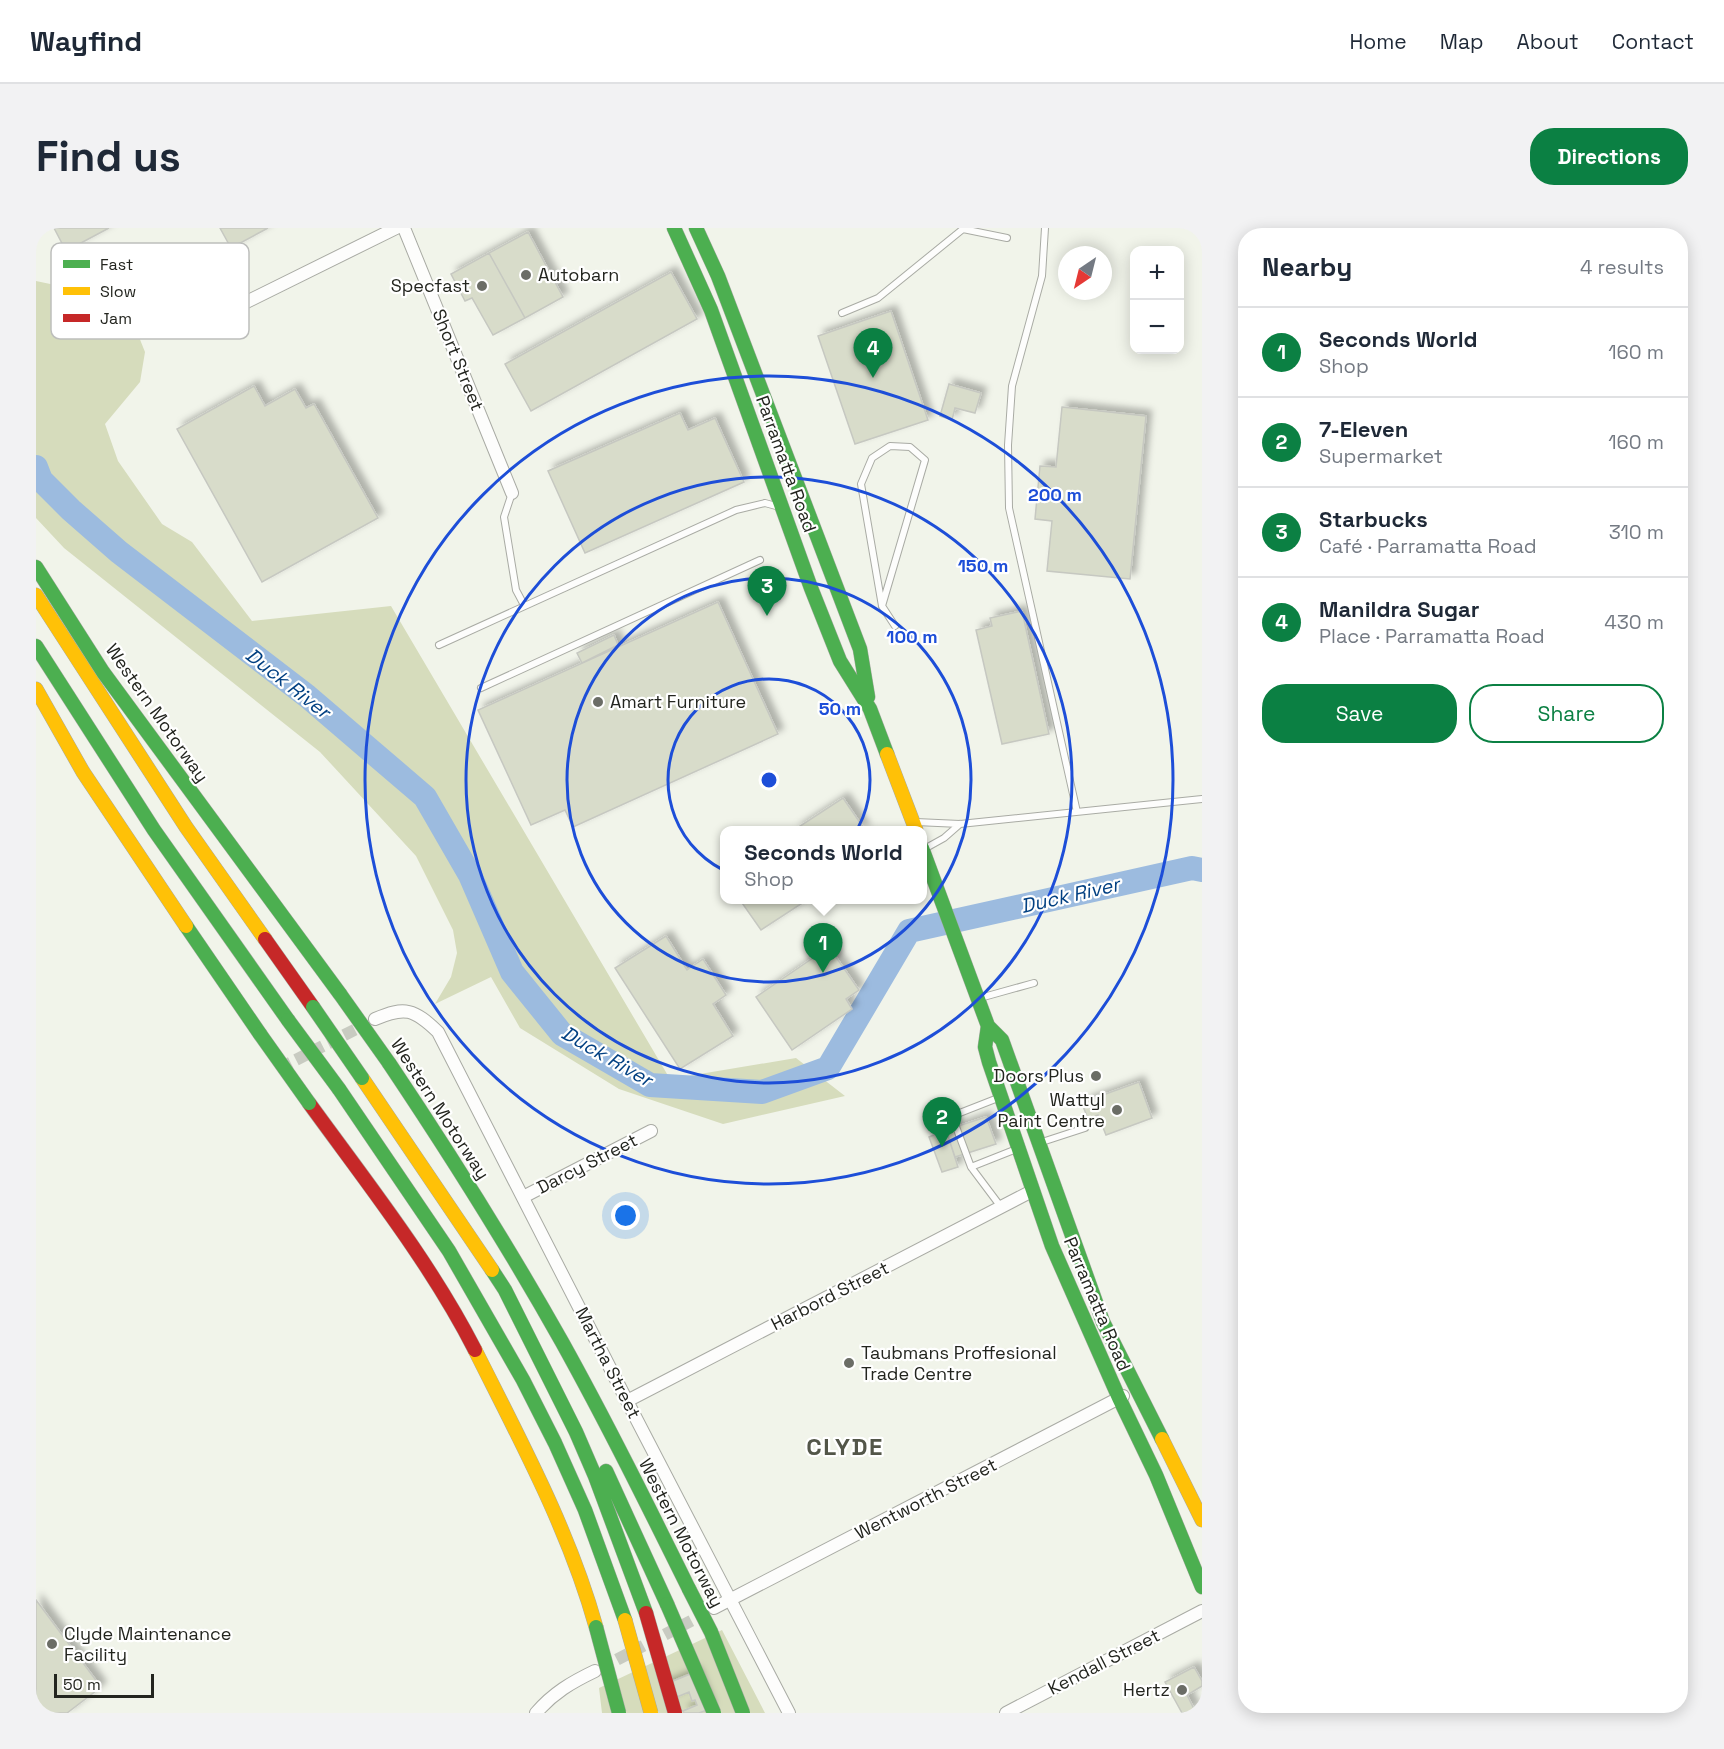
<!DOCTYPE html>
<meta charset="utf-8">
<style>
:root{--surface:#fff;--page:#f2f2f3;--text:#1f2937;--muted:#747a83;--line:#e0e1e3;--accent:#0b8043}
body{margin:0;font-family:"Space Grotesk",sans-serif;background:var(--page);color:var(--text)}
.controls{position:absolute;right:18px;top:18px;display:grid;overflow:hidden;border-radius:12px;box-shadow:0 3px 15px #0003}
.controls button{width:54px;height:54px;display:grid;place-items:center;padding:0;border:0;border-bottom:2px solid var(--line);background:var(--surface);color:var(--text);font:30px sans-serif}
.compass{position:absolute;left:1022px;top:18px;width:54px;height:54px;border-radius:50%;background:var(--surface);box-shadow:0 3px 15px #0003;rotate:215deg}
.scale{position:absolute;left:18px;bottom:15px;width:100px;box-sizing:border-box;padding-left:6px;border:3px solid #23251f;border-top:0;font-size:16px;line-height:21px;white-space:nowrap;color:#23251f;-webkit-text-stroke:4px #fff;paint-order:stroke}
.you{position:absolute;left:590px;top:988px;width:21px;height:21px;margin:-15px;border:4px solid #fff;border-radius:50%;background:#1a73e8;box-shadow:0 0 0 9px #1a73e833}
.badge{display:grid;place-items:center;width:39px;height:39px;border-radius:50%;background:var(--accent);color:#fff;font-size:20px;font-weight:700}
.pin{position:absolute;translate:-50% -50px;filter:drop-shadow(0 2px 3px #0008)}
.pin::after{content:'';position:absolute;top:32px;width:21px;height:18px;background:inherit;clip-path:polygon(0 0,100% 0,50% 100%)}
.popup{position:absolute;left:684px;top:598px;width:207px;height:78px;box-sizing:border-box;display:grid;place-content:center;border-radius:12px;background:var(--surface);filter:drop-shadow(0 2px 4px #0005);font-size:20px;white-space:nowrap;color:var(--muted)}
.popup b{font-size:22px;color:var(--text)}
.popup::after{content:'';position:absolute;left:50%;top:100%;margin-left:-12px;border:12px solid transparent;border-top-color:var(--surface)}
.list{margin:0;padding:0;list-style:none}
h2{display:flex;justify-content:space-between;align-items:center;height:78px;margin:0;padding:0 24px;font-size:26px}
h2 small{font-size:20px;font-weight:400;color:var(--muted)}
.list li{display:grid;grid-template-columns:39px 1fr auto;gap:18px;align-items:center;box-sizing:border-box;height:90px;padding:0 24px;border-top:2px solid var(--line)}
.list b{display:block;font-size:22px;white-space:nowrap}
.list p{margin:0;font-size:20px;white-space:nowrap;color:var(--muted)}
.list em{font-size:20px;font-style:normal;color:var(--muted)}
.actions{display:flex;gap:12px;padding:18px 24px}
.actions a{flex:1;padding:14px 0;border:2px solid var(--accent);border-radius:24px;text-align:center;font-size:21px;color:var(--accent)}
.actions .main{background:var(--accent);color:#fff}
.map{position:relative;flex:none;width:1166px;height:1485px;overflow:hidden;border-radius:24px}
header{display:flex;align-items:center;gap:36px;box-sizing:border-box;height:84px;padding:0 30px;background:var(--surface);border-bottom:2px solid var(--line)}
header strong{font-size:28px}
nav{display:flex;gap:33px;margin-inline-start:auto;font-size:21px}
.intro{display:flex;align-items:center;justify-content:space-between;box-sizing:border-box;height:144px;padding:0 36px}
h1{margin:0;font-size:42px}
.button{padding:15px 27px;border-radius:24px;background:var(--accent);color:#fff;font-size:21px;font-weight:700}
main{display:flex;gap:36px;padding:0 36px}
aside{flex:1;background:var(--surface);border-radius:24px;box-shadow:0 3px 15px #0003}
.map>svg:first-child{display:block}
</style>
<header>
<strong>Wayfind</strong>
<nav><a>Home</a><a>Map</a><a>About</a><a>Contact</a></nav>
</header>
<div class="intro"><h1>Find us</h1><a class="button">Directions</a></div>
<main>
<div class="map">
<svg width="1166" height="1485" viewBox="0 0 1166 1485">
<defs>
<filter id="shadow"><feDropShadow dx="5.5" dy="-5.5" stdDeviation="3" flood-color="#0004"/></filter>
</defs>
<rect width="100%" height="100%" fill="#f1f4ea"/>
<path fill="#d6dcbc" d="M0,53l57,12 40,29 12,30 -5,30 -35,42 13,37 44,63 30,18 60,79 139,-15 279,473 126,-21 49,38 -122,28 -104,-35 -99,-61 -29,-51 -56,27 16,-27 6,-24 -4,-23 -37,-74 -96,-104 -256,-204 -28,-30z
M686,1402l43,83h-163l-3,-25z"/>
<g fill="none" stroke-linecap="round" stroke-linejoin="round">
<path stroke="#9cbbdf" stroke-width="24" d="M0,239l5,13 30,30 48,42 188,144 118,101 45,78 42,97 50,62 88,51 112,7 66,-24 81,-137 283,-63 10,2"/>
</g>
<path fill="#d8dcca" stroke="#c6c8c1" stroke-width="1.5" filter="url(#shadow)" d="M18,0h55l-43,23z
M184,0h48l-37,20z
M492,4l35,65 -38,21 -36,-65z
M453,25l36,65 -32,17 -21,-37 -7,3 -14,-27z
M635,44l26,47 -166,92 -26,-47z
M855,83l37,109 -73,24 -37,-108z
M913,156l32,9 -6,20 -20,-5 -3,12 -12,-4z
M218,158l11,20 30,-17 11,19 8,-4 64,114 -116,64 -85,-153z
M1026,179l84,9 -16,163 -83,-8 5,-50 -17,-2 5,-53 16,1z
M644,185l8,17 27,-12 29,64 -159,71 -37,-82z
M682,374l60,132 -205,93 -8,-17 -34,15 -53,-115z
M986,383l27,123 -47,10 -26,-114 16,-4 -2,-8z
M578,407l4,10 -36,18 -5,-10z
M807,570l22,32h-71z
M704,672h67l-46,30z
M630,708l21,34 16,-11 23,36 -13,9 20,32 -53,33 -65,-101z
M793,719l30,43 -13,9 6,10 -60,41 -36,-53z
M1103,854l13,36 -46,17 -8,-20 -10,4 -5,-13 3,-5z
M950,889l10,27 -41,13 -9,-27z
M910,902l12,37 -16,5 -13,-35z
M0,1372l65,87 -34,26h-31z
M1158,1439l8,14v5l-15,9 8,16 -13,2 -17,-31z
M659,1444l15,37 -11,4h-15l-1,-2 14,-6 -2,-5 -3,1 -3,-9 -22,9 -6,-15z"/>
<g fill="none" stroke-linecap="round" stroke-linejoin="round">
<path stroke="#c8cbc1" stroke-width="12" stroke-dasharray="12 6" stroke-linecap="butt" d="M244,840l86,-44
M565,1440l107,-56"/>
<defs>
<path id="lane" d="M1009,0l-3,48 -30,110 -4,59 1,63 68,304
M806,85l36,-15 85,-69 44,9
M476,265l-8,24 12,73 8,15
M846,378l43,-146 -15,-13 -20,-1 -18,12 -11,26 21,122 13,20
M403,417l297,-135 29,-7 11,3
M445,460l279,-128
M880,594l44,2 242,-25
M890,620l18,-10 16,-14
M944,770l54,-15
M1006,914l43,-14
M935,939l-19,-51 46,-18
M965,979l-30,-40 43,-17"/>
<path id="street" d="M368,0l108,265
M176,91l184,-91
M339,791c30,-13 39,-10 63,13l189,369 162,312
M487,969l128,-66
M591,1173l405,-210
M678,1380l409,-212
M500,1485c17,-20 36,-31 59,-42
M970,1485l196,-102"/>
<path id="fast" d="M638,0l37,82 100,278 29,73 30,48 17,45
M660,0l22,48 142,373 8,48
M0,339l67,105 237,322
M0,418l118,184 134,190
M886,620l66,178 14,14 101,282 59,117
M150,698l74,108
M952,798l-3,21 4,15 63,184 67,152 37,77 46,112
M353,835c61,91 119,183 173,279 45,81 86,164 127,247
M303,861l110,162 74,129 32,63 30,67 40,110
M456,1042l13,20 71,142 19,44 51,137
M570,1243l61,133"/>
<path id="slow" d="M0,367l150,232 79,112
M0,461l47,83 103,154
M851,526l29,76
M326,850l130,192
M439,1122c45,90 94,180 121,277
M1126,1211l40,81"/>
<path id="jam" d="M229,711l48,68
M273,875c58,80 121,159 166,247"/>
</defs>
<use href="#lane" stroke="#a9aba4" stroke-width="8"/>
<use href="#street" stroke="#a9aba4" stroke-width="14"/>
<use href="#fast" stroke="#a9aba4" stroke-width="15"/>
<use href="#slow" stroke="#a9aba4" stroke-width="15"/>
<use href="#jam" stroke="#a9aba4" stroke-width="15"/>
<use href="#lane" stroke="#fdfdfc" stroke-width="6"/>
<use href="#street" stroke="#fdfdfc" stroke-width="12"/>
<use href="#fast" stroke="#4caf50" stroke-width="14"/>
<use href="#slow" stroke="#ffc107" stroke-width="14"/>
<use href="#jam" stroke="#c62828" stroke-width="14"/>
<defs>
<path id="fast-bridge" d="M304,766l49,69
M277,779l49,71
M252,792l51,69
M224,806l49,69
M653,1361l22,43 32,81
M631,1376l47,109
M560,1399l23,86"/>
<path id="slow-bridge" d="M589,1392l26,93"/>
<path id="jam-bridge" d="M610,1385l29,100"/>
</defs>
<use href="#fast-bridge" stroke="#a9aba4" stroke-width="15" stroke-linecap="butt"/>
<use href="#slow-bridge" stroke="#a9aba4" stroke-width="15" stroke-linecap="butt"/>
<use href="#jam-bridge" stroke="#a9aba4" stroke-width="15" stroke-linecap="butt"/>
<use href="#fast-bridge" stroke="#4caf50" stroke-width="14"/>
<use href="#slow-bridge" stroke="#ffc107" stroke-width="14"/>
<use href="#jam-bridge" stroke="#c62828" stroke-width="14"/>
</g>
<g fill="none" stroke="#1d4ed8" stroke-width="3">
<circle cx="733" cy="552" r="101"/>
<circle cx="733" cy="552" r="202"/>
<circle cx="733" cy="552" r="303"/>
<circle cx="733" cy="552" r="404"/>
</g>
<g fill="#6b6d66" stroke="#fff" stroke-width="2">
<circle cx="490" cy="47" r="6"/>
<circle cx="446" cy="58" r="6"/>
<circle cx="562" cy="474" r="6"/>
<circle cx="1060" cy="848" r="6"/>
<circle cx="1081" cy="882" r="6"/>
<circle cx="813" cy="1135" r="6"/>
<circle cx="16" cy="1416" r="6"/>
<circle cx="1146" cy="1462" r="6"/>
</g>
<g text-anchor="middle" stroke-width="4.5" stroke-linejoin="round" paint-order="stroke">
<g font-size="18" fill="#23251f" stroke="#fff" text-anchor="start">
<text x="502" y="53">Autobarn</text>
<text x="434" y="64" text-anchor="end">Specfast</text>
<text x="574" y="480">Amart Furniture</text>
<text x="1048" y="854" text-anchor="end">Doors Plus</text>
<text x="1069" y="878" text-anchor="end">Wattyl<tspan x="1069" dy="21">Paint Centre</tspan></text>
<text x="825" y="1131">Taubmans Proffesional<tspan x="825" dy="21">Trade Centre</tspan></text>
<text x="28" y="1412">Clyde Maintenance<tspan x="28" dy="21">Facility</tspan></text>
<text x="1134" y="1468" text-anchor="end">Hertz</text>
</g>
<g font-size="18" fill="#23251f" stroke="#fff">
<text transform="translate(422 132) rotate(68)" y="6">Short Street</text>
<text transform="translate(750 236) rotate(70)" y="6">Parramatta Road</text>
<text transform="translate(121 485) rotate(55)" y="6">Western Motorway</text>
<text transform="translate(404 881) rotate(57)" y="6">Western Motorway</text>
<text transform="translate(551 936) rotate(-27)" y="6">Darcy Street</text>
<text transform="translate(794 1068) rotate(-27)" y="6">Harbord Street</text>
<text transform="translate(1061 1076) rotate(67)" y="6">Parramatta Road</text>
<text transform="translate(572 1135) rotate(63)" y="6">Martha Street</text>
<text transform="translate(890 1271) rotate(-27)" y="6">Wentworth Street</text>
<text transform="translate(645 1305) rotate(63)" y="6">Western Motorway</text>
<text transform="translate(1068 1434) rotate(-27)" y="6">Kendall Street</text>
</g>
<g font-size="20" font-style="italic" fill="#024082" stroke="#fff">
<text transform="translate(252 455) rotate(38)" y="7">Duck River</text>
<text transform="translate(1034 667) rotate(-13)" y="7">Duck River</text>
<text transform="translate(571 828) rotate(30)" y="7">Duck River</text>
</g>
<g font-size="24" font-weight="bold" letter-spacing="1.5" fill="#535649" stroke="#fff">
<text x="809" y="1227">CLYDE</text>
</g>
</g>
<rect x="15" y="15" width="198" height="96" rx="9" fill="#fff" stroke="#bdbebc" stroke-width="1.5"/>
<rect x="27" y="32" width="27" height="8" fill="#4caf50"/>
<rect x="27" y="59" width="27" height="8" fill="#ffc107"/>
<rect x="27" y="86" width="27" height="8" fill="#c62828"/>
<g font-size="16" fill="#23251f">
<text x="64" y="42">Fast</text>
<text x="64" y="69">Slow</text>
<text x="64" y="96">Jam</text>
</g>
<circle cx="733" cy="552" r="9" fill="#1d4ed8" stroke="#fff" stroke-width="3"/>
<g font-size="18" text-anchor="middle" font-weight="bold" fill="#1d4ed8" stroke="#fff" stroke-width="4.5" stroke-linejoin="round" paint-order="stroke">
<text x="1019" y="273">200 m</text>
<text x="947" y="344">150 m</text>
<text x="876" y="415">100 m</text>
<text x="804" y="487">50 m</text>
</g>
</svg>
<div class="controls">
<button>+</button>
<button>−</button>
</div>
<svg class="compass" viewBox="-18 -18 36 36"><path d="M0-13l5 13h-10z" fill="#e53935"/><path d="M0 13l5-13h-10z" fill="#747a83"/></svg>
<div class="scale">50 m</div>
<div class="you"></div>
<div class="pin badge" style="left:787px;top:745px">1</div>
<div class="popup"><b>Seconds World</b>Shop</div>
<div class="pin badge" style="left:906px;top:919px">2</div>
<div class="pin badge" style="left:731px;top:388px">3</div>
<div class="pin badge" style="left:837px;top:150px">4</div>
</div>
<aside>
<h2>Nearby<small>4 results</small></h2>
<ul class="list">
<li><span class="badge">1</span><div><b>Seconds World</b><p>Shop</p></div><em>160 m</em></li>
<li><span class="badge">2</span><div><b>7-Eleven</b><p>Supermarket</p></div><em>160 m</em></li>
<li><span class="badge">3</span><div><b>Starbucks</b><p>Café · Parramatta Road</p></div><em>310 m</em></li>
<li><span class="badge">4</span><div><b>Manildra Sugar</b><p>Place · Parramatta Road</p></div><em>430 m</em></li>
</ul>
<div class="actions"><a class="main">Save</a><a>Share</a></div>
</aside>
</main>
